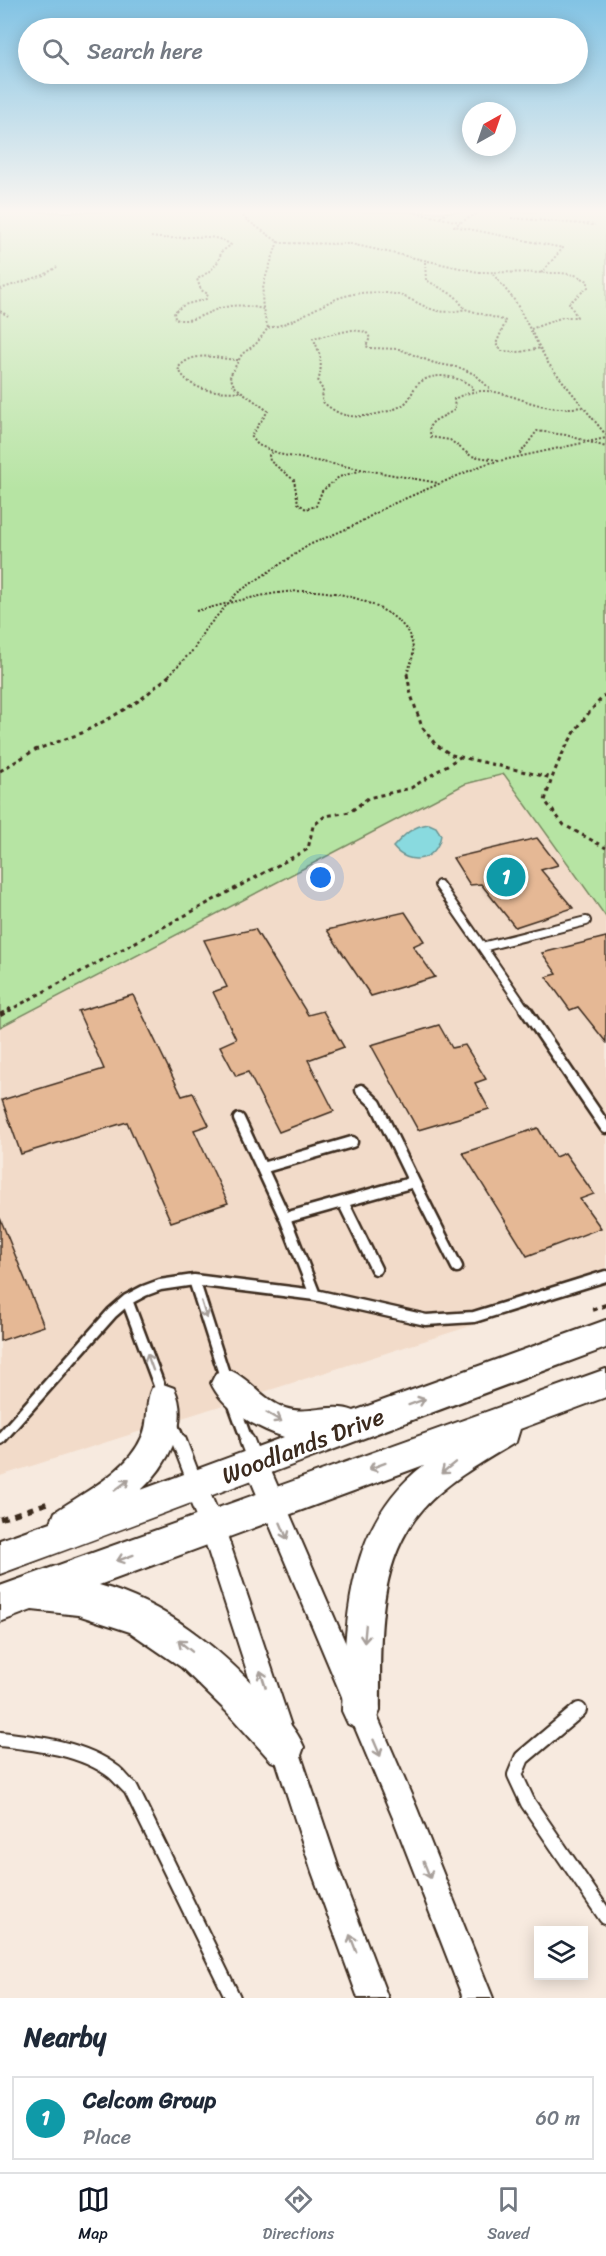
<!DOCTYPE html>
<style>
:root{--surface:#fff;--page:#f2f2f3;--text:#1f2937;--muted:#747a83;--line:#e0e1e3;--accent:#111827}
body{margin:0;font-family:Sriracha,sans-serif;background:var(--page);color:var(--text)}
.controls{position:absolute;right:18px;bottom:18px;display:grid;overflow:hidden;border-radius:0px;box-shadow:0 3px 15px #0003}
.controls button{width:54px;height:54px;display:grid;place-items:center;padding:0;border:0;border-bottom:2px solid var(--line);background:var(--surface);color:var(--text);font:30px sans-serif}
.compass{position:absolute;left:462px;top:102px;width:54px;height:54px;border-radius:50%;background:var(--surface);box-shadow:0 3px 15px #0003;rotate:40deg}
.you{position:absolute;left:321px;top:878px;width:21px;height:21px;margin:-15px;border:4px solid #fff;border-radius:50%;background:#1a73e8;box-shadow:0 0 0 9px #1a73e833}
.badge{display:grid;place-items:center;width:39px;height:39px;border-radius:50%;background:var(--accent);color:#fff;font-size:20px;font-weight:700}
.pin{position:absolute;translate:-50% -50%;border:3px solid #fff;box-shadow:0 2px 6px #0006}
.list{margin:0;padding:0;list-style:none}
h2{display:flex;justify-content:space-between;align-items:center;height:78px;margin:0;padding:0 24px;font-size:26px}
h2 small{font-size:20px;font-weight:400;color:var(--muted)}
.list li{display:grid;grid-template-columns:39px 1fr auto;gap:18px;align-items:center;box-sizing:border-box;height:84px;margin:0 12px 12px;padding:0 12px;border:2px solid var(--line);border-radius:0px}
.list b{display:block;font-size:22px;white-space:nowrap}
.list p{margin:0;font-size:20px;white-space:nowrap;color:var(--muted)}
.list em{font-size:20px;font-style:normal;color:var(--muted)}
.icon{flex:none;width:33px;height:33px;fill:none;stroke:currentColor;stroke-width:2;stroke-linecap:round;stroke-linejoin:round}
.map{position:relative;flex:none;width:606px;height:1998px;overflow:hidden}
.search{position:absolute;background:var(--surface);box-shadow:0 3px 15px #0003;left:18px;right:18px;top:18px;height:66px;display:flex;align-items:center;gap:15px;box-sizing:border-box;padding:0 21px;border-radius:33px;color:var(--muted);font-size:22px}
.sheet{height:174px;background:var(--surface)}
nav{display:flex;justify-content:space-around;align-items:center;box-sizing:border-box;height:84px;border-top:2px solid var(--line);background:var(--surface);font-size:16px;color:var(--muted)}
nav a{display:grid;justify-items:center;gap:3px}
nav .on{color:var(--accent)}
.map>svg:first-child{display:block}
</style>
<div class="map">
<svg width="606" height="1998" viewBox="0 0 606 1998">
<rect width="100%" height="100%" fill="#f7eadf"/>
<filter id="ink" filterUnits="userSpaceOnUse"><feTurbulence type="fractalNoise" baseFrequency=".0167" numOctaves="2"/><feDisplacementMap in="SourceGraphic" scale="12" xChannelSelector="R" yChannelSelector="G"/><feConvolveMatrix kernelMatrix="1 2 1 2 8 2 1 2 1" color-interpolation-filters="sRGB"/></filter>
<g filter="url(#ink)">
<path fill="#f2dbc9" d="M504,774l102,143v366l-606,193v-449l465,-243z"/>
<path fill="#b6e4a3" stroke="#788760" stroke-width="1.5" d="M0,212h606v705l-102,-143 -39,10 -465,243z"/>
<path fill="#89dadf" stroke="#6a9492" stroke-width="1.5" d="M429,824l7,3 5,8c-4,26 -32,32 -48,12 11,-12 19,-21 36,-23z"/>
<path fill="#e5b895" stroke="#3b2a1e" stroke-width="1.5" d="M537,838l21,27 -17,5 32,38 -58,19 -34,-43 -11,1 -17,-27z
M405,912l19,29 -11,5 22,31 -64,19 -44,-66z
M255,929l53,86 15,-4 21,36 -36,13 26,51 -55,21 -31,-60 -12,4 -16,-30 16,-7 -23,-47 14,-5 -23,-47z
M606,937v105l-28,-35 -8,3 -24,-33 11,-3 -15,-21z
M133,995l49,101 11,-3 16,32 -15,5 34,73 -57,19 -44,-100 -106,32 -19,-54 102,-31 -26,-58z
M439,1025l13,23 13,-3 21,34 -11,4 14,26 -71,21 -47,-85z
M538,1128l17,29 10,-4 29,41 -14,5 21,29 -74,28 -64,-103z
M0,1218l44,108 -44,15z"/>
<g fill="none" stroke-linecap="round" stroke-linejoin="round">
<defs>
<path id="service-far2" d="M439,885l43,62
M526,1011l-44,-64 104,-26"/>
<path id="service-far1" d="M525,1009l81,119
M239,1119l46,99
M262,1168l90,-26
M414,1182l43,85
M343,1202l33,67
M194,1280l32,100
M315,1295l-30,-77 129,-36 -38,-78 -15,-14
M127,1300l36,96
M233,1402l15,41
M172,1423l8,20
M0,1439l112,-126 15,-13 17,-9 16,-6 34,-5 121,15 111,25 48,-3 132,-41"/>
<path id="service" d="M179,1441l16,42
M247,1441l7,18
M579,1710l-57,48 -7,17 13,28 78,114
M0,1739c37,4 83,9 114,33 6,5 11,12 17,17l102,209"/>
<path id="minor" d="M256,1453l8,3 4,8 148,342 77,192h-30l-70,-180 -149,-354 4,-8z
M196,1476l8,3 20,47 116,346 48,126h-30l-46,-126 -112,-346 -16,-39 4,-8z"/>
<path id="secondary" d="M606,1320v28c-203,74 -403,152 -606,226v-34l51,-18 4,-10c29,-20 72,-40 87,-75 8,-15 2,-33 10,-49l11,-4 11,4c17,35 -7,79 -33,102l143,-53c-27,-9 -61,-27 -73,-54l5,-10 11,-4c22,8 35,31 58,39 22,8 46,-6 69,3z
M606,1369v28l-86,32 -4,13c-32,19 -68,39 -93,67 -48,54 -42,134 -43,202l-6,13 -13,6 -13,-6 -6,-13c4,-90 3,-186 82,-246l-325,120c69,19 121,64 169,115 14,15 28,28 36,47l-5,14 -14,5 -14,-5 -45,-50 -45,-44 -51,-35 -52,-17 -46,-5 -32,12v-36z"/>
</defs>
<use href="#service-far2" stroke="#3b2a1e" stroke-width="12"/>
<use href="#service-far1" stroke="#3b2a1e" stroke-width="15"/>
<use href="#service" stroke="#3b2a1e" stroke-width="18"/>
<use href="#minor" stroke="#3b2a1e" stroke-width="4"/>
<use href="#secondary" stroke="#3b2a1e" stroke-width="4"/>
<path stroke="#3b2a1e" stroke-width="2" stroke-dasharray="2 2" stroke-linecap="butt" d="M242,212l2,6 36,25 71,1 127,28 83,1 14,2 13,6v6l-19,16 8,14h-14l-32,12
M412,212l48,10
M480,212l-26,14 109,22 -22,25
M440,217l8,-5
M511,218l84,7
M151,237c27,5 59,-8 80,8l-10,7c-2,14 -13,21 -24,27l4,11 7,4 -2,5 -22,6 -10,7 1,7c18,5 32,-8 50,-12 13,-3 25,-1 38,2
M278,241c-11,37 -23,48 -10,87l-12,16 -14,10 -12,22 4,10 34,25 -17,25 7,9 25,10 155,28
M425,262l1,18 29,16 10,13 41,12 -10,23 6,7 18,1 21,-4
M493,274l22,27 33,62 58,72
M0,289l44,-14 13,-8
M0,311l8,5
M268,328c30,-5 52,-26 81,-33 12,-3 25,-3 37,-2 33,2 41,27 79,16
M238,360c-21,-1 -44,-11 -60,8 13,26 39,23 64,24
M472,390l1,-3c-15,-11 -41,-17 -56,-2 -5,5 -6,14 -13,19 -11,8 -40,14 -54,12 -10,-1 -21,-8 -28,-15l1,-11 -5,-8c5,-17 3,-28 -5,-44l39,-8 14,2 4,6 -4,8 4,2 29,1 35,14 27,5 15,7 15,15
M272,452l-3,3 1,6 24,19 4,23 8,6 10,-3 6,-15 17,-14 23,-7
M520,454l17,-23 29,4 40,12
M498,460l-27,-4 -21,-16 -19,-3 -2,-10 5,-6 21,-11 -1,-11c38,-20 60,3 96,8 11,2 23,1 34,0
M196,611c64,-15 120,-35 183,-3 17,9 32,20 34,41 1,9 -4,17 -6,26
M169,675l25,-26 10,-18 33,-38 72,-48 44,-19 35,-20 97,-42 121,-26"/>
<path stroke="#3b2a1e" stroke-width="3" stroke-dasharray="4 4" stroke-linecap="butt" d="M407,674l4,21 11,32 14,18 16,10 100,23
M606,694c-31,31 -50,65 -61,107l19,24 42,23
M0,771l35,-21 47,-17 28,-15 30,-18 31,-26
M8,1011l300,-162 5,-23 12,-10 25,-4 18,-14 43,-10 49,-31"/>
<path stroke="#3b2a1e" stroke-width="4.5" stroke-dasharray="5 5" stroke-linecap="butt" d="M0,1015l11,-6
M592,1310l14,-5"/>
<path stroke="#3b2a1e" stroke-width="5" stroke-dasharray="7 7" stroke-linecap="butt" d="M0,1519l48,-16"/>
<use href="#service-far2" stroke="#fff" stroke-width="8"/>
<use href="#service-far1" stroke="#fff" stroke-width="10"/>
<use href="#service" stroke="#fff" stroke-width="14"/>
<use href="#minor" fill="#fff" fill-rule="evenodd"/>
<use href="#secondary" fill="#fff" fill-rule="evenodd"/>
</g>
<defs><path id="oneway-shaft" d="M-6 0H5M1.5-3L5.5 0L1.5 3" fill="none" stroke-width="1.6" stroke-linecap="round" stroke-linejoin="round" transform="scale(1.5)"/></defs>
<g stroke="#a79f9a">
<use href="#oneway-shaft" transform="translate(204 1310) rotate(73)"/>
<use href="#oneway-shaft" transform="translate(150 1362) rotate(-110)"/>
<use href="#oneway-shaft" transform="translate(417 1402) rotate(-20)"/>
<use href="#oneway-shaft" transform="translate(274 1417) rotate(30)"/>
<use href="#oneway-shaft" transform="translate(377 1466) rotate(160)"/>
<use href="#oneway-shaft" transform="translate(448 1468) rotate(141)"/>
<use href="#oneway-shaft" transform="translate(122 1485) rotate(-37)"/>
<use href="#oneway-shaft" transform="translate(284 1531) rotate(67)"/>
<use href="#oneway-shaft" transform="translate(125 1558) rotate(160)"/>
<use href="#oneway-shaft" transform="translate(365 1634) rotate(95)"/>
<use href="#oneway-shaft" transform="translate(185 1646) rotate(-141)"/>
<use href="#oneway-shaft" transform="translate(263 1679) rotate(-108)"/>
<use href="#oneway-shaft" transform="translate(377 1748) rotate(67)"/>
<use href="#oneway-shaft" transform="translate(427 1870) rotate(68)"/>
<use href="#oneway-shaft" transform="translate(353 1943) rotate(-111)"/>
</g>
</g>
<linearGradient id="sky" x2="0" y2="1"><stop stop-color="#82c3e4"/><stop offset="0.43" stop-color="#fbf6f1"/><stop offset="1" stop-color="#fbf6f1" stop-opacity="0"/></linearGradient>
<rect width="606" height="492" fill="url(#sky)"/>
<g text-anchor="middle" stroke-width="4.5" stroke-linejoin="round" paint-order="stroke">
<g font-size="24" fill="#3b2a1e" stroke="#fff">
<text transform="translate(303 1446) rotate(-21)" y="8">Woodlands Drive</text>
</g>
</g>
</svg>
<div class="controls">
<button><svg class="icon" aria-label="layers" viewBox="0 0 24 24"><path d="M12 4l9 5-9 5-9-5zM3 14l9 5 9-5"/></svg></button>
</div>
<svg class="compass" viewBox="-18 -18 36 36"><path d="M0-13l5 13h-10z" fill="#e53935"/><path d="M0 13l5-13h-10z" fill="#747a83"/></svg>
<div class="you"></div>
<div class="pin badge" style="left:506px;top:877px;background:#0f9aa8">1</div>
<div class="search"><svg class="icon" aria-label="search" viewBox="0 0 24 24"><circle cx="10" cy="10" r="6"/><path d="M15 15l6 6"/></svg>Search here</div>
</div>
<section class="sheet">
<h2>Nearby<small></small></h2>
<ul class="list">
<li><span class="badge" style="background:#0f9aa8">1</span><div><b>Celcom Group</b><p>Place</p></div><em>60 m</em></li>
</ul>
</section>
<nav>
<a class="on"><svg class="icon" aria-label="map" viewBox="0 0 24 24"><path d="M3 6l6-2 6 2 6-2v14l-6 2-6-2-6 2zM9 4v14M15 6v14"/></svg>Map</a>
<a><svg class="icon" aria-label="directions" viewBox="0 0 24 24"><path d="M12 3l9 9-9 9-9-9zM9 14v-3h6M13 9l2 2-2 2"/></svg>Directions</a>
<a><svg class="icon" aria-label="saved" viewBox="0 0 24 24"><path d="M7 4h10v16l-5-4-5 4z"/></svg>Saved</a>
</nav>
